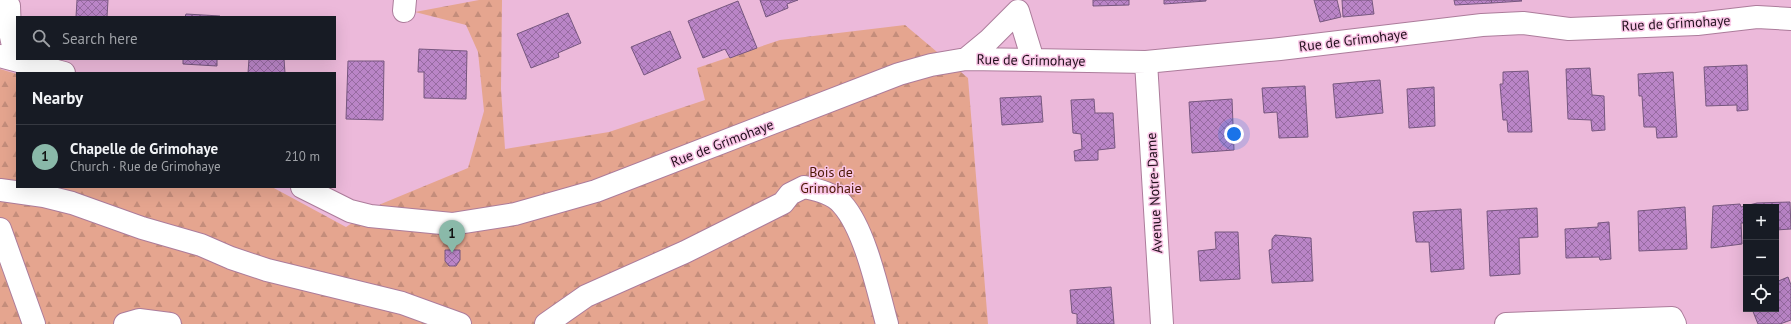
<!DOCTYPE html>
<meta charset="utf-8">
<style>
:root{--surface:#171b24;--page:#242831;--text:#f1f3f6;--muted:#9ea1a6;--line:#363941;--accent:#8ab9a9}
body{margin:0;font-family:"PT Sans",sans-serif;background:var(--page);color:var(--text)}
.controls{position:absolute;right:12px;bottom:12px;display:grid;overflow:hidden;border-radius:0px;box-shadow:0 4px 16px #0002}
.controls button{width:36px;height:36px;display:grid;place-items:center;padding:0;border:0;border-bottom:1px solid var(--line);background:var(--surface);color:var(--text);font:20px sans-serif}
.you{position:absolute;left:1234px;top:134px;width:14px;height:14px;margin:-10px;border:3px solid #fff;border-radius:50%;background:#1a73e8;box-shadow:0 0 0 6px #1a73e833}
.badge{display:grid;place-items:center;width:26px;height:26px;border-radius:50%;background:var(--accent);color:#111;font-size:13px;font-weight:700}
.pin{position:absolute;translate:-50% -33px;filter:drop-shadow(0 1px 2px #0008)}
.pin::after{content:'';position:absolute;top:21px;width:14px;height:12px;background:inherit;clip-path:polygon(0 0,100% 0,50% 100%)}
.list{margin:0;padding:0;list-style:none}
h2{display:flex;justify-content:space-between;align-items:center;height:52px;margin:0;padding:0 16px;font-size:17px}
h2 small{font-size:13px;font-weight:400;color:var(--muted)}
.list li{display:grid;grid-template-columns:26px 1fr auto;gap:12px;align-items:center;box-sizing:border-box;height:64px;padding:0 16px;border-top:1px solid var(--line)}
.list b{display:block;font-size:15px;white-space:nowrap}
.list p{margin:0;font-size:13px;white-space:nowrap;color:var(--muted)}
.list em{font-size:13px;font-style:normal;color:var(--muted)}
.icon{flex:none;width:22px;height:22px;fill:none;stroke:currentColor;stroke-width:2;stroke-linecap:round;stroke-linejoin:round}
.map{position:relative;flex:none;width:1791px;height:324px;overflow:hidden}
.search{position:absolute;background:var(--surface);box-shadow:0 4px 16px #0002;left:16px;top:16px;width:320px;height:44px;display:flex;align-items:center;gap:10px;box-sizing:border-box;padding:0 14px;border-radius:0px;color:var(--muted);font-size:15px}
.panel{position:absolute;background:var(--surface);box-shadow:0 4px 16px #0002;left:16px;top:72px;width:320px;height:116px;border-radius:0px}
.map>svg:first-child{display:block}
</style>
<div class="map">
<svg width="1791" height="324" viewBox="0 0 1791 324">
<defs>
<pattern id="forest-firs" width="22" height="20" patternUnits="userSpaceOnUse"><rect width="22" height="20" fill="#e5a58f"/><path d="M5 1l3.5 6h-7zM16 11l3.5 6h-7z" fill="#c48d7b"/></pattern>
<pattern id="building-cross-hatch" width="8" height="8" patternUnits="userSpaceOnUse"><rect width="8" height="8" fill="#ba85c7"/><path d="M0 0l8 8M0 8l8-8" fill="none" stroke="#976ba1"/></pattern>
</defs>
<rect width="100%" height="100%" fill="#ecb9da"/>
<path fill="url(#forest-firs)" d="M479,0h23l-1,89 4,60 104,-17 96,-32 -8,-32 83,-28 125,-15 63,53 20,246h-988v-255l17,5v113h255l74,40 35,-23 87,-36 16,-57 -6,-59 -12,-27 -51,-13z"/>
<path fill="url(#building-cross-hatch)" stroke="#77577f" d="M77,0h31l-1,17h-31z
M760,0h38l-11,4 1,4 -22,9z
M1093,0h36v5l-36,1z
M1164,0h42v1l-42,3z
M1314,0h23l4,17 -21,5z
M1342,0h30l2,14 -31,3z
M1454,0h37l1,3 -37,2z
M1491,0h30l1,1 -30,2z
M738,1l19,47 -27,10 -5,-9 -22,9 -15,-37z
M568,13l13,30 -23,10 1,4 -28,11 -14,-34z
M186,14l34,2v1h-35z
M670,31l11,27 -37,17 -13,-28z
M419,49l48,2 -1,48 -42,-1v-26h-6z
M183,59h34v7l-34,-2z
M249,59h35l1,14h-37z
M348,61h36l-1,59 -37,-1z
M1747,65l1,45 -11,1v-6l-31,1 -2,-39z
M1590,68l2,27 12,1 1,34 -13,1 -1,-11 -23,-1 -2,-50z
M1528,71l4,61h-24l-1,-12h-4l-3,-36h3v-12z
M1673,72l4,65 -20,1 -1,-11h-12l-2,-31h-3l-1,-22z
M1380,80l3,33 -47,5 -3,-34z
M1305,86l3,51 -29,1 -2,-26 -13,1 -2,-25z
M1434,87l1,39 -26,2 -2,-39z
M1041,96l2,26 -41,3 -2,-27z
M1094,99l1,14h18l2,35 -17,2v10l-23,1 -1,-10 8,-2 -1,-15 -8,-1 -2,-33z
M1232,99l2,51 -42,3 -3,-51z
M1790,202l1,27 -15,1v-23h-30v16h-5l1,21 -31,4 2,-42 27,-2 1,3 16,-4z
M1685,207l2,42 -48,2 -1,-40z
M1537,208l1,29 -19,1 1,36 -30,2 -3,-65z
M1461,209l3,60 -33,3 -2,-30h-13l-3,-30z
M1609,222l2,37 -11,1 -1,-3 -33,1 -1,-29 33,-2v-4z
M1215,232h23l2,47 -40,2 -2,-30 18,-2z
M1275,235l36,3 2,43 -41,2 -3,-33 3,-1v-10z
M445,250h15v10l-4,6h-7l-4,-5z
M1788,277l3,8v35l-11,4h-22l-6,-15h24v-27z
M1111,287l3,37h-37v-10l-5,-1 -2,-23z"/>
<g fill="none" stroke-linecap="round" stroke-linejoin="round">
<defs>
<path id="minor" d="M9,6l1,26 6,27
M404,11l1,-11
M0,56l64,17
M966,59l23,-19 29,-29 15,49
M1146,62l16,262
M302,187l48,24 20,5 82,8 63,-10 81,-23 303,-117 32,-9 35,-6 180,3 134,-13 202,-24 41,-2 46,6 128,-5 60,-7 34,2
M0,190l44,6 28,7 70,25 59,17 30,13 36,12 135,33 58,21
M0,229l34,95
M125,324l14,-4 31,4
M546,324l40,-28 99,-44 98,-49 7,-9 14,-7c13,3 29,6 38,17 23,25 36,87 45,120
M1506,324l166,-6 3,6"/>
</defs>
<use href="#minor" stroke="#ac7c9b" stroke-width="24"/>
<use href="#minor" stroke="#fff" stroke-width="22"/>
</g>
<g text-anchor="middle" stroke-width="3" stroke-linejoin="round" paint-order="stroke">
<g font-size="14" fill="#22101d" stroke="#fac6e7">
<text transform="translate(1676 23) rotate(-3)" y="5">Rue de Grimohaye</text>
<text transform="translate(1353 40) rotate(-7)" y="5">Rue de Grimohaye</text>
<text transform="translate(1031 60) rotate(1)" y="5">Rue de Grimohaye</text>
<text transform="translate(722 143) rotate(-21)" y="5">Rue de Grimohaye</text>
<text transform="translate(1154 193) rotate(-93)" y="5">Avenue Notre-Dame</text>
</g>
<g font-size="14" fill="#4c1804" stroke="#fac6e7">
<text x="831" y="177">Bois de<tspan x="831" dy="16">Grimohaie</tspan></text>
</g>
</g>
</svg>
<div class="controls">
<button>+</button>
<button>−</button>
<button><svg class="icon" aria-label="locate" viewBox="0 0 24 24"><circle cx="12" cy="12" r="6"/><path d="M12 2v4M12 18v4M2 12h4M18 12h4"/></svg></button>
</div>
<div class="you"></div>
<div class="pin badge" style="left:452px;top:253px">1</div>
<div class="search"><svg class="icon" aria-label="search" viewBox="0 0 24 24"><circle cx="10" cy="10" r="6"/><path d="M15 15l6 6"/></svg>Search here</div>
<section class="panel">
<h2>Nearby<small></small></h2>
<ul class="list">
<li><span class="badge">1</span><div><b>Chapelle de Grimohaye</b><p>Church · Rue de Grimohaye</p></div><em>210 m</em></li>
</ul>
</section>
</div>
